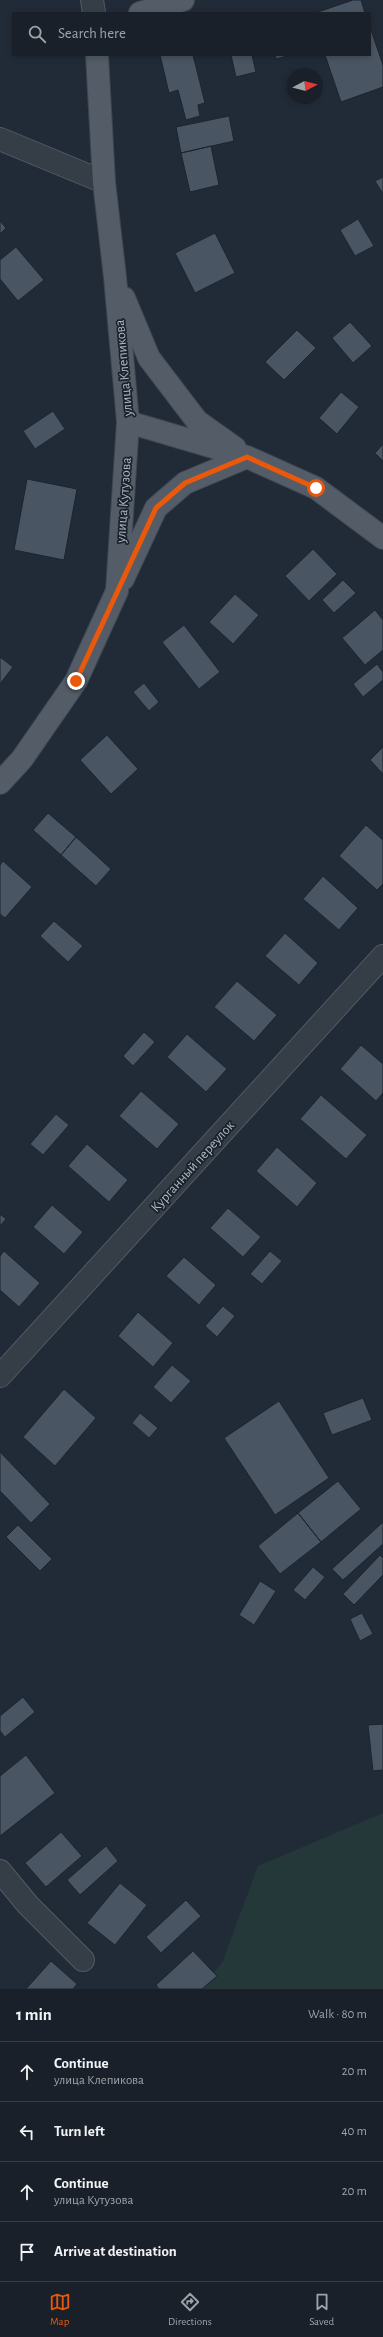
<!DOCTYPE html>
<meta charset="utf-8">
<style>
:root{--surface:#192029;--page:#222831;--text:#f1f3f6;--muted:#9fa3a8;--line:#373e46;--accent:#ea580c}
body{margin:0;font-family:"Alegreya Sans",sans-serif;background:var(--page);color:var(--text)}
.compass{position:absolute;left:287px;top:68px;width:36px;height:36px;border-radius:50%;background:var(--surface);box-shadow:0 2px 6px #0003;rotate:83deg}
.stop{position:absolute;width:12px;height:12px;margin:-9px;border:3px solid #ea580c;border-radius:50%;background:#fff}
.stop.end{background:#ea580c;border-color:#fff;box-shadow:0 1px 4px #0008}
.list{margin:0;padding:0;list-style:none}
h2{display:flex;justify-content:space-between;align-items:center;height:52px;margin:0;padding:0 16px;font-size:17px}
h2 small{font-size:13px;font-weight:400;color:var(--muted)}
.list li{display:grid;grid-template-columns:26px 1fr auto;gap:12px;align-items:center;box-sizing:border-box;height:60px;padding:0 16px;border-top:1px solid var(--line)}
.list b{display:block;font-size:15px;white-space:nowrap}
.list p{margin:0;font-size:13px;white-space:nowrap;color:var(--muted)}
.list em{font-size:13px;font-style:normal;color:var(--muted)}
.icon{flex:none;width:22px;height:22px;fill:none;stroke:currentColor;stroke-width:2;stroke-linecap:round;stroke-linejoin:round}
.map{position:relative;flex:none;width:383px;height:1989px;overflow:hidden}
.search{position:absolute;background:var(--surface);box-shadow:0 2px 6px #0003;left:12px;right:12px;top:12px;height:44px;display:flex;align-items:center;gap:10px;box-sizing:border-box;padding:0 14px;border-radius:0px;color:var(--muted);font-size:15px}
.sheet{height:292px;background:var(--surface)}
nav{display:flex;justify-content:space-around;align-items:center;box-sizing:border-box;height:56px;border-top:1px solid var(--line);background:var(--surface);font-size:11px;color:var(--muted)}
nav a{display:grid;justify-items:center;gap:2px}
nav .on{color:var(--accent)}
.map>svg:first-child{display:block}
</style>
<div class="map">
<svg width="383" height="1989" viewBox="0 0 383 1989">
<rect width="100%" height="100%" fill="#212b37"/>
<path fill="#243839" d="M383,1813v176h-185l24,-26 36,-97z"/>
<path fill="#495562" stroke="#1c242e" d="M353,0h8l4,13h-50z
M370,27l13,38v22l-42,15 -16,-47h45z
M160,55h33l12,48 -7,2 2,11 -14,4 -8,-30 -9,3z
M231,55h21l4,17 -20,5z
M275,55h16l-15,4z
M229,116l5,25 -53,12 -5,-26z
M211,146l8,39 -29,7 -9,-39z
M383,177v17l-8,-13z
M358,219l16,27 -19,10 -15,-26z
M0,221l6,7 -6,6z
M215,233l20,40 -40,20 -20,-40z
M16,247l28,33 -26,21 -18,-22v-19z
M350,322l22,24 -19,17 -21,-25z
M297,330l19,18 -32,32 -19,-18z
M341,392l18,15 -22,27 -18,-16z
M53,411l12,18 -30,20 -12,-18z
M383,444v17l-8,-8z
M27,479l50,10 -13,71 -50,-10z
M313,549l24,25 -28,27 -24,-25z
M343,580l13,13 -22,20 -12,-13z
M235,594l24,21 -26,29 -24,-22z
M375,610l8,10v30l-18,15 -23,-27z
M184,625l36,47 -21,17 -37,-47z
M0,657l13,10 -13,17z
M377,664l6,8v8l-20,17 -10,-13z
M144,683l15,19 -10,9 -16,-19z
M107,735l31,34 -27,25 -31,-34z
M383,747v27l-13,-14z
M48,813l28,24 -15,18 -28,-25z
M366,825l17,15v44l-6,6 -38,-34z
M76,837l35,32 -15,17 -35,-31z
M3,861l29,26 -27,31 -5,-4v-49z
M323,876l35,32 -19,22 -36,-31z
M54,921l29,25 -15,16 -28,-26z
M285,933l33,30 -19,22 -34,-29z
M237,981l40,34 -23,26 -40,-34z
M144,1032l11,10 -22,24 -10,-10z
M187,1034l40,35 -21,23 -39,-35z
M361,1045l22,19v29l-7,8 -36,-32z
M141,1091l38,33 -22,25 -38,-33z
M321,1095l46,40 -21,24 -46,-40z
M56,1114l13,11 -26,30 -13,-11z
M87,1144l41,36 -19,22 -41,-36z
M277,1147l40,36 -20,24 -41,-36z
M52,1205l31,27 -19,22 -31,-27z
M228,1208l33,29 -18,20 -33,-29z
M0,1214l6,5 -6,7z
M4,1251l36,32 -21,24 -19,-17v-34z
M270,1251l12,10 -20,23 -12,-10z
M184,1257l32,28 -17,20 -33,-29z
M223,1306l12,10 -18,21 -12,-11z
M138,1312l35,31 -20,24 -35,-31z
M172,1365l19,16 -20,22 -18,-16z
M64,1389l32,29 -41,48 -32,-29z
M363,1398l9,22 -40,15 -9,-22z
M279,1401l50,77 -54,37 -51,-77z
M140,1413l18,15 -9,10 -17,-15z
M0,1452l50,52 -19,19 -31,-32z
M338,1481l23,28 -40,33 -23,-29z
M298,1513l23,29 -41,32 -22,-28z
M383,1522v22l-40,36 -11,-11z
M18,1525l34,34 -12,12 -34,-34z
M380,1555l3,3v17l-29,30 -11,-11z
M313,1567l12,10 -20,23 -12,-10z
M260,1581l16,10 -22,34 -15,-10z
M362,1613l11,21 -13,7 -10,-22z
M23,1697l12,15 -30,25 -5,-6v-15z
M383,1724v46l-10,1 -5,-46z
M26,1755l29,38 -55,43v-60z
M61,1832l21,24 -36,31 -21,-24z
M106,1846l12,15 -38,34 -13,-15z
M120,1883l27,22 -32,40 -28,-22z
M186,1900l15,16 -40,37 -15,-16z
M193,1951l24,25 -15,13h-43l-3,-4z
M51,1961l26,23 -4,5h-47z"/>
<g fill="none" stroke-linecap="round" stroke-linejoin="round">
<defs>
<path id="minor" d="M92,0l2,13
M0,139l104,43
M0,1376l383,-420
M0,1871l28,34 55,55"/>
<path id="major" d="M140,13l43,-13
M124,298l25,60 48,63 38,27
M128,422l119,35 69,31 67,50
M123,579l33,-71 29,-25 62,-26
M0,783l22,-24 54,-78 41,-90 11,-169 -13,-145 -11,-95 -7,-127"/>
</defs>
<use href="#minor" stroke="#525b65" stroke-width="24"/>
<use href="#major" stroke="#3e4651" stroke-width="24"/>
<use href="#minor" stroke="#353d47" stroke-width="22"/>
<use href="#major" stroke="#535c67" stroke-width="22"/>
</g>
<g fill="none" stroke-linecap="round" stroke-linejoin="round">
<path stroke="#ea580c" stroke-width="5" d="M76,681l80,-173 29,-25 62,-26 69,31"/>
</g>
<g text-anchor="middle" stroke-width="3.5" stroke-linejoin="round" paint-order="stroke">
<g font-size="14" fill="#afb8c4" stroke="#1a222c">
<text transform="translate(123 368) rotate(-95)" y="5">улица Клепикова</text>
<text transform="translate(123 500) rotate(-86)" y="5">улица Кутузова</text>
<text transform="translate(192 1166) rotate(-48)" y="5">Курганный переулок</text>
</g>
</g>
</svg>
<svg class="compass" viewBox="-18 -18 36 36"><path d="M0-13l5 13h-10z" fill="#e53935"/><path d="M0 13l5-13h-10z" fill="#9fa3a8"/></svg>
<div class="stop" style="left:316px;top:488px"></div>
<div class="stop end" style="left:76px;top:681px"></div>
<div class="search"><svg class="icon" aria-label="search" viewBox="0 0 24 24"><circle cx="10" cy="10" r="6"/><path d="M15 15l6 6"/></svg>Search here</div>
</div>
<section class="sheet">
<h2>1 min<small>Walk · 80 m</small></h2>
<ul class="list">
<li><svg class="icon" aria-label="ahead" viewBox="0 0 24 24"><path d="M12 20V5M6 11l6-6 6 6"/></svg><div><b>Continue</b><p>улица Клепикова</p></div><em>20 m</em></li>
<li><svg class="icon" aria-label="left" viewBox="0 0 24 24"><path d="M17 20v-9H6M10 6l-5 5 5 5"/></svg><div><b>Turn left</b></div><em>40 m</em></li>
<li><svg class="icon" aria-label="ahead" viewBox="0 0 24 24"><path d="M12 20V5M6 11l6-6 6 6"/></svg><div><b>Continue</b><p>улица Кутузова</p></div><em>20 m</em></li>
<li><svg class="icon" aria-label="arrive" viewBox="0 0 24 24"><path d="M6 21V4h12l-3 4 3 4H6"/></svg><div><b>Arrive at destination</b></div></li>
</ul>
</section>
<nav>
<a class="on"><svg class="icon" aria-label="map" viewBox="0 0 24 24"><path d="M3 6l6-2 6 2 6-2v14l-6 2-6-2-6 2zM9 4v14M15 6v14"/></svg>Map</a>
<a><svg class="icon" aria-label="directions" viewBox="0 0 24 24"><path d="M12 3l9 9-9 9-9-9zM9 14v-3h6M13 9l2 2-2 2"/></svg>Directions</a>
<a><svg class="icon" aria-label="saved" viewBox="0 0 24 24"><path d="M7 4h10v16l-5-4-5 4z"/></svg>Saved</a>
</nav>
